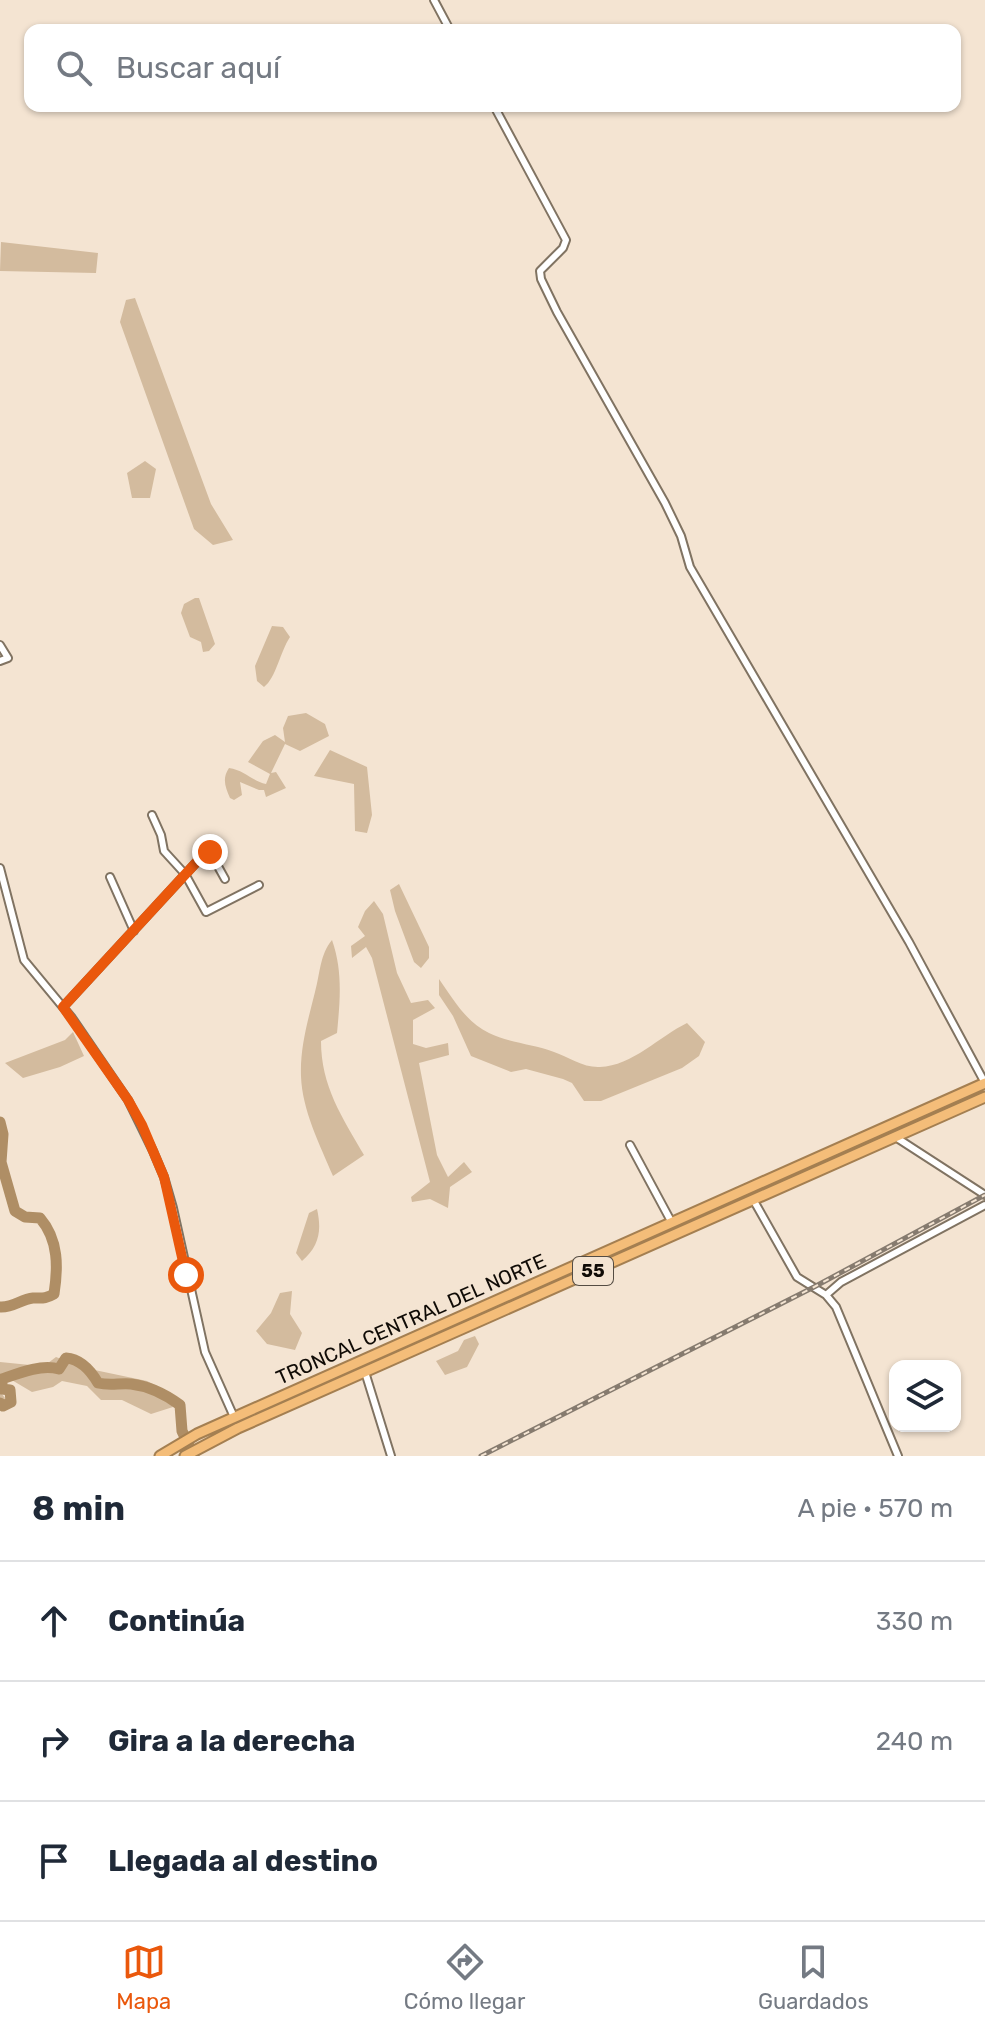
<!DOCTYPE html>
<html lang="es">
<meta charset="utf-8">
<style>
:root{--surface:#fff;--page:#f6f6f7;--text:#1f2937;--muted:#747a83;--line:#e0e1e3;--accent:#ea580c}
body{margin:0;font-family:Rubik,sans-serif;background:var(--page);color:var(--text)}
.controls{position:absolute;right:24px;bottom:24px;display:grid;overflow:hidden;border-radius:16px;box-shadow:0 2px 6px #0004}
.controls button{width:72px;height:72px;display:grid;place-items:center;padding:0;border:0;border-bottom:2px solid var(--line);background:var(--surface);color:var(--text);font:40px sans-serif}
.stop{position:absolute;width:24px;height:24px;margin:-18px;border:6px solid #ea580c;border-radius:50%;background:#fff}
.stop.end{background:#ea580c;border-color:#fff;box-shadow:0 2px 8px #0008}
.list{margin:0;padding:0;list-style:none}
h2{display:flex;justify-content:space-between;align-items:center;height:104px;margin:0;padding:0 32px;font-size:34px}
h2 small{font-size:26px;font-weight:400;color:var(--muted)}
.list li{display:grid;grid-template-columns:52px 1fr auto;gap:24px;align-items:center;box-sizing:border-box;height:120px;padding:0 32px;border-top:2px solid var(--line)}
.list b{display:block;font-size:30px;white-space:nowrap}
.list em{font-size:26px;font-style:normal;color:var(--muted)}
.icon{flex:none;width:44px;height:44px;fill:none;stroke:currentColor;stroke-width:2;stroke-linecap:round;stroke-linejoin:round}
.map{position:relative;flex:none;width:985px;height:1456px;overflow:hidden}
.search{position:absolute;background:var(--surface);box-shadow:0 2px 6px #0004;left:24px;right:24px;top:24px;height:88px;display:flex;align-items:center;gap:20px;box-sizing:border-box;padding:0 28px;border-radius:16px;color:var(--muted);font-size:30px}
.sheet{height:464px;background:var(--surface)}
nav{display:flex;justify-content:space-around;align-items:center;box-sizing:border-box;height:112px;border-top:2px solid var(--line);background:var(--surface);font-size:22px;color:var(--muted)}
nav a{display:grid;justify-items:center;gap:4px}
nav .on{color:var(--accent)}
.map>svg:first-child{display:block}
</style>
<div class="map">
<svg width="985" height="1456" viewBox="0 0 985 1456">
<rect width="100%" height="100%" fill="#f4e4d2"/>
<path fill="#d3bb9e" d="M1,242l97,11 -2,20 -96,-2z
M135,298l76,206 22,36 -20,5 -19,-16 -74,-207 6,-22z
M145,461l11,8 -6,29h-18l-5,-25z
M195,598h4l16,46 -6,7 -6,1 -2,-10 -11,-5 -9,-24 3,-9z
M272,626l11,1 7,10c-10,15 -14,41 -26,50l-7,-6 -2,-15z
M306,713l19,11 4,12 -29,15 -15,-7 -14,29 5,-1 10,16 -20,9 -2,-7h-5l-19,-8 2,13 -8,5 -4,-2c-5,-11 -8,-20 -1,-30 15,2 23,13 37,16l4,-10 -22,-12 15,-21 12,-6 10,7 -2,-14 5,-12z
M330,750l37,17 5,48 -5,18 -12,-2 -1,-47 -40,-8z
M399,884l30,63v11l-8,10 -7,-6 -19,-51 -5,-21z
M374,901l9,13 14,59 14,30 17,-3 7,8 -22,12v24l13,4 22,-5 1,12 -30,8 18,92 11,22 16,-15 8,10 -22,15 -2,21 -18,-9 -18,3 -1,-5 19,-15 -58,-224 -6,-11 -14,11 -1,-12 14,-10 -7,-9 7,-16z
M332,940c11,31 8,61 5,93l-16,8c0,45 21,76 43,114l-31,21c-13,-31 -31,-66 -32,-100 -1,-29 7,-56 14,-84 5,-18 5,-38 17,-52z
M439,979c14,20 27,43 50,54 20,10 44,11 65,19 14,5 30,16 46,15 32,-1 60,-31 87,-44l18,19 -6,14 -17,12 -81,33h-17l-12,-18 -9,-4 -37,-10 -15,3 -40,-16 -18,-40 -14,-21z
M73,1032l11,24 -24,11 -37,11 -18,-15 60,-23z
M317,1209c5,22 2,37 -15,52l-6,-8 13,-40z
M292,1291l-2,23 12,19 -7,17 -28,-6 -11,-13 15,-18 9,-20z
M475,1336l4,8 -12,23 -22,8 -9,-14 22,-10 6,-11z
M56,1357l29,11 62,13 10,5 16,21 -22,7 -29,-14h-21l-14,-14 -25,-5 -9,6 -21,5 -27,-16 -4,17 4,5 -5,7v-43l30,3 10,4z"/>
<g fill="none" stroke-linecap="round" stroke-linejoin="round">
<path stroke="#af8e65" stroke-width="11" d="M0,1122l3,12 -2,28 14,49 10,6 15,1c19,22 18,50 14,76 -9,5 -11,4 -21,4 -12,1 -20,10 -33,9
M0,1403l3,3 8,-4 -1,-12 -8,-1v-10c17,-6 39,-15 57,-10l7,-11c14,1 25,13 32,25 12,3 21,0 33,1 18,2 34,10 49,21l2,26 12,25"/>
<defs>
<path id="minor" d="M434,0l16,30
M494,106l72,134 -3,8 -23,23 1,8 16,33 108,191 16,33 9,31 219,375 76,141
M0,645l8,13 -8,3
M152,815l9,20 3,16 21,23 21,38 53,-27
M0,868l24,92 48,58 56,82 25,51 11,26 9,31 32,144 29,65
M110,877l24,54
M63,1007l141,-153 6,-2 15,27
M897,1138l88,57
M630,1145l42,78
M754,1201l43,76 29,18 10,12 62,149
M826,1295l15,-13 144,-77
M365,1372l26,84"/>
<path id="highway" d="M160,1456l37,-22 788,-351
M185,1456l53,-28 747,-331"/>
</defs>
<use href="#minor" stroke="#807362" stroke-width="10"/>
<use href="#highway" stroke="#a47f51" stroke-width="13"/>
<use href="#minor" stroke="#fff" stroke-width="6"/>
<use href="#highway" stroke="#f4bd79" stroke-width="9"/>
<defs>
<path id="rail" d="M481,1456l333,-169 171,-92"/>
</defs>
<use href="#rail" stroke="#867b6f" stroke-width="5"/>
<use href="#rail" stroke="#f4e4d2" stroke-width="2" stroke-dasharray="6" stroke-linecap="butt"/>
</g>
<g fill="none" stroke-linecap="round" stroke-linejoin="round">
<path stroke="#ea580c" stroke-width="10" d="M186,1275l-22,-98 -22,-52 -14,-25 -65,-93 141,-153 6,-2"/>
</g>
<g text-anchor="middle" stroke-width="7" stroke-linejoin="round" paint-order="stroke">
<rect fill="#f4e4d2" stroke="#544c43" stroke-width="2" x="573" y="1257" width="40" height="28" rx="6"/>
<g font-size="18" font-weight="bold" fill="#100b06">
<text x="593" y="1277">55</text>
</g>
<g font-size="20" fill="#100b06" stroke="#f4e4d2">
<text transform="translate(411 1319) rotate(-24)" y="7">TRONCAL CENTRAL DEL NORTE</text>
</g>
</g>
</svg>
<div class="controls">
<button><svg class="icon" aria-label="layers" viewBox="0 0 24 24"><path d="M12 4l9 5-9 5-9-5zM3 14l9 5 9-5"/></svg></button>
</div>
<div class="stop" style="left:186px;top:1275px"></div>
<div class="stop end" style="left:210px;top:852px"></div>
<div class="search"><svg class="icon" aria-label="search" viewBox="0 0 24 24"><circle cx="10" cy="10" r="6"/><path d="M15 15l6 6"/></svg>Buscar aquí</div>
</div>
<section class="sheet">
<h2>8 min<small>A pie · 570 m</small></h2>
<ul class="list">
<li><svg class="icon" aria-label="ahead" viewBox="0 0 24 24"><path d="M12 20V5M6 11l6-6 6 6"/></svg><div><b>Continúa</b></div><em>330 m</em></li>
<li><svg class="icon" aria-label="right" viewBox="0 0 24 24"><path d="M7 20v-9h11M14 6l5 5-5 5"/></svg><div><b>Gira a la derecha</b></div><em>240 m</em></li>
<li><svg class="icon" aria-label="arrive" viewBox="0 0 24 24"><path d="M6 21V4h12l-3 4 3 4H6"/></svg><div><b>Llegada al destino</b></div></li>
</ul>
</section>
<nav>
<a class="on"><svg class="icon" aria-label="map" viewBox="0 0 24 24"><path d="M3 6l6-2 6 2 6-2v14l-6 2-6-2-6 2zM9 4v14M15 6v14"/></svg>Mapa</a>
<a><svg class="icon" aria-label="directions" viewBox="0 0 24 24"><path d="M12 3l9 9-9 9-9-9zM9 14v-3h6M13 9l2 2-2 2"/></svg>Cómo llegar</a>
<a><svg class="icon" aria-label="saved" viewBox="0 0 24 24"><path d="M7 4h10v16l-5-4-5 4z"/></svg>Guardados</a>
</nav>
